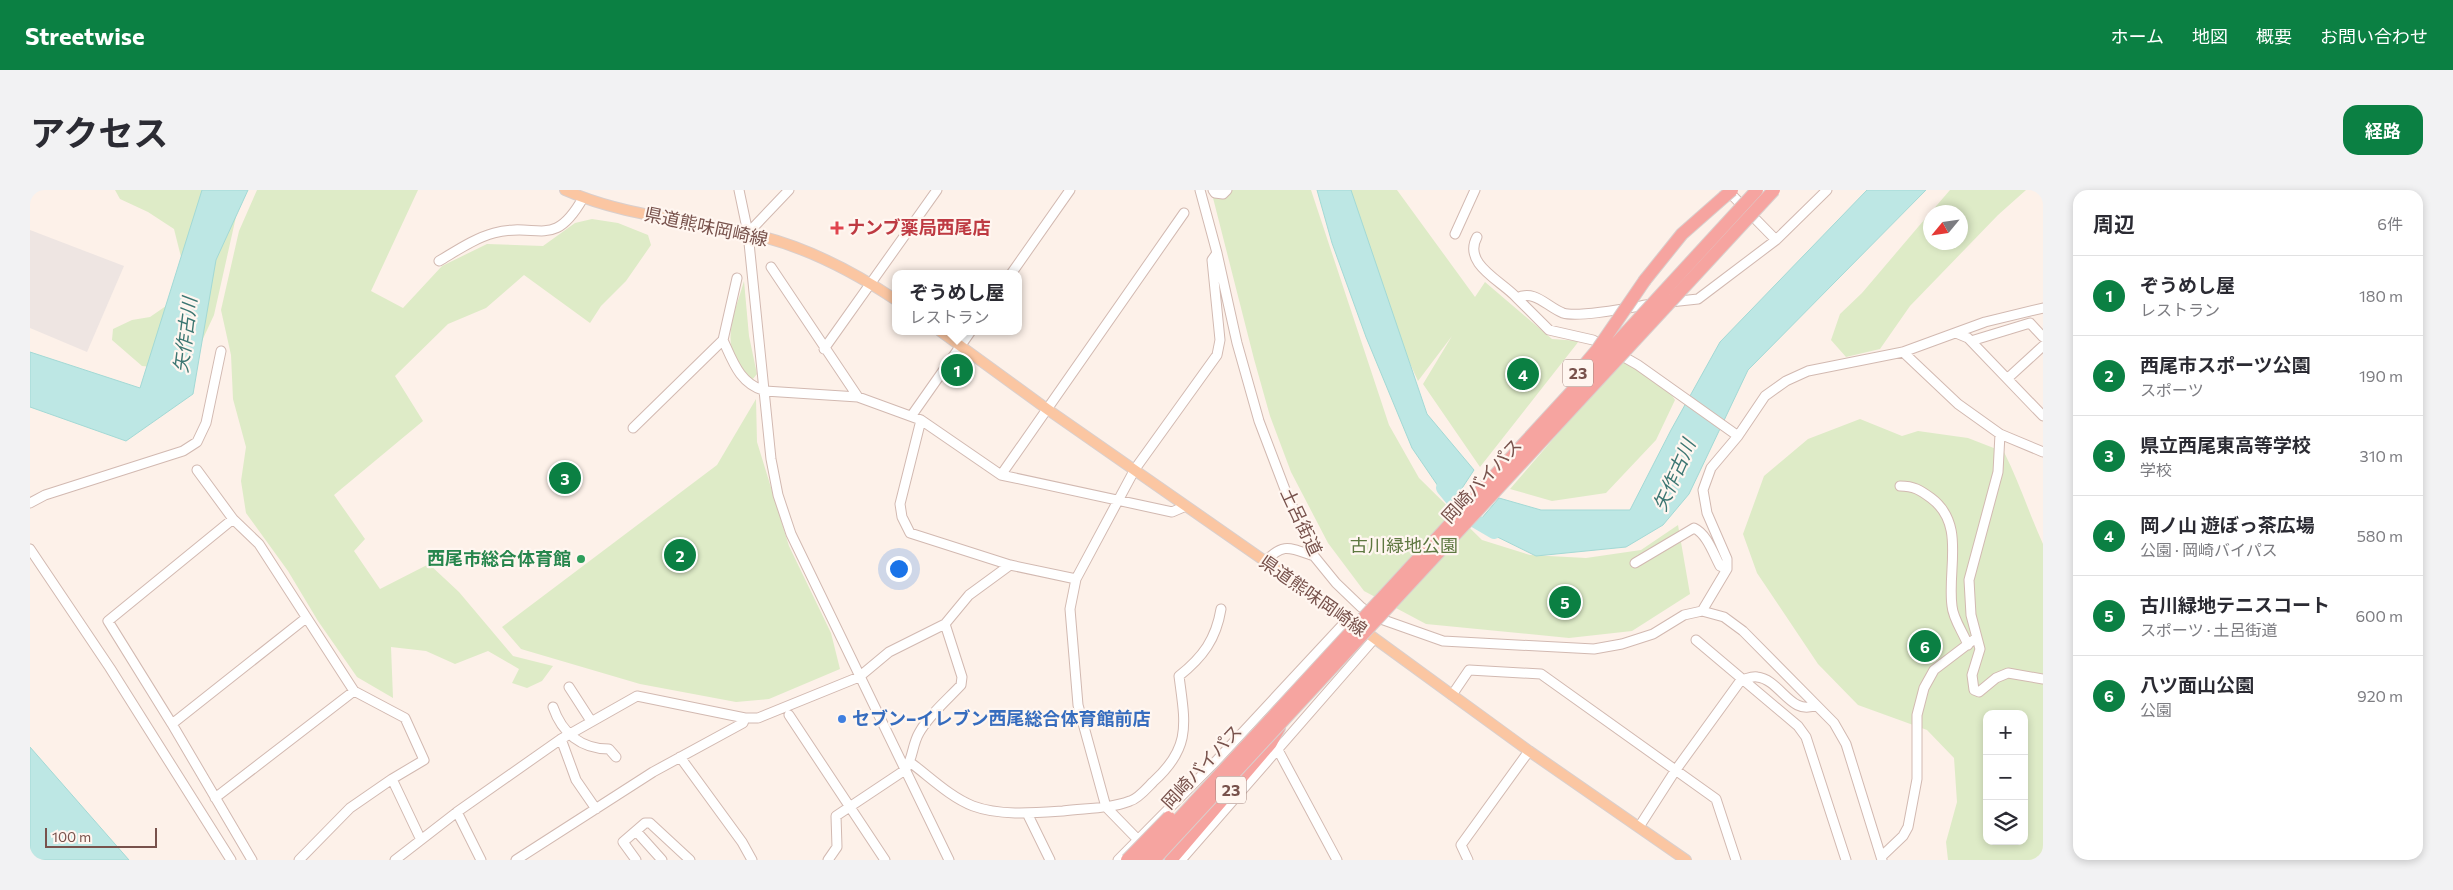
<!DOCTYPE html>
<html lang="ja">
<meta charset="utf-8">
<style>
:root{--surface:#fff;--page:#f2f2f3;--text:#2b2b33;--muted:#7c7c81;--line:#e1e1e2;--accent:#0b8043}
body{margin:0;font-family:Commissioner,"Noto Sans JP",sans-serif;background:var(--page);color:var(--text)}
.controls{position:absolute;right:15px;bottom:15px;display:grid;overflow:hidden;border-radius:10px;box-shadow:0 2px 8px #0003}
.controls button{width:45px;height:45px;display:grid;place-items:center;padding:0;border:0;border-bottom:1px solid var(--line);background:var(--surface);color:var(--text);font:25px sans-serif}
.compass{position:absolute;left:1893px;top:15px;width:45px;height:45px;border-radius:50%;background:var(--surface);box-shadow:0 2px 8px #0003;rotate:241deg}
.scale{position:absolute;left:15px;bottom:12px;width:112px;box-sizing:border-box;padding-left:5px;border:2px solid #78524c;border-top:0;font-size:14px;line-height:18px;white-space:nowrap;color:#78524c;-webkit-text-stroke:4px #fff6f0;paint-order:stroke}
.you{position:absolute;left:868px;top:378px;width:18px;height:18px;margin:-12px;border:4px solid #fff;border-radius:50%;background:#1a73e8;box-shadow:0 0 0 8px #1a73e833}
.badge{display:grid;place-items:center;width:32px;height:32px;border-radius:50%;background:var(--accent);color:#fff;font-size:16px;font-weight:700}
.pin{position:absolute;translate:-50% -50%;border:2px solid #fff;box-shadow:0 1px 5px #0006}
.popup{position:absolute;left:862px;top:80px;width:130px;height:65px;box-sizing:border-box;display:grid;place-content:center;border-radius:10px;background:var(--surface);filter:drop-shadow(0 1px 4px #0005);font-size:16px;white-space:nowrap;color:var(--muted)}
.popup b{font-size:19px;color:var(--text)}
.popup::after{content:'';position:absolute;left:50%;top:100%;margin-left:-10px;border:10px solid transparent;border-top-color:var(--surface)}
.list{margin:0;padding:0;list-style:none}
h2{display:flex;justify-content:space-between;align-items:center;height:65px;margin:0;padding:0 20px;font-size:21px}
h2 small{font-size:16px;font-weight:400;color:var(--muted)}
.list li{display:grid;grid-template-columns:32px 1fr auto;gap:15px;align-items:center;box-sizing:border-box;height:80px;padding:0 20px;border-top:1px solid var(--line)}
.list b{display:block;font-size:19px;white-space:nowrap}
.list p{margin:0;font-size:16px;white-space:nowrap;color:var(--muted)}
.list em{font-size:16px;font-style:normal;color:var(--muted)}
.icon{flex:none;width:28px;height:28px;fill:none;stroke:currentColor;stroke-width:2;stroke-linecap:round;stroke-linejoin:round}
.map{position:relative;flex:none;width:2013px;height:670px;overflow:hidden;border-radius:15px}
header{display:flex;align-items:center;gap:30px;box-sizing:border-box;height:70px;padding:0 25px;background:var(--accent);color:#fff}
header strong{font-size:24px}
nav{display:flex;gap:28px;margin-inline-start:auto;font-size:18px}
.intro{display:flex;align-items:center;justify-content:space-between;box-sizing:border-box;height:120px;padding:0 30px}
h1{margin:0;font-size:35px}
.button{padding:12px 22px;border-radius:15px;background:var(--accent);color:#fff;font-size:18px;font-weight:700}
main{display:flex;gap:30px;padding:0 30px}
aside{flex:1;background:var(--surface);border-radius:15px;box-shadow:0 2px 8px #0003}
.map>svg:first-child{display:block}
</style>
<header>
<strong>Streetwise</strong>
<nav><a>ホーム</a><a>地図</a><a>概要</a><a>お問い合わせ</a></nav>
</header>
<div class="intro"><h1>アクセス</h1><a class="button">経路</a></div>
<main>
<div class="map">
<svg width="2013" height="670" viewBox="0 0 2013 670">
<rect width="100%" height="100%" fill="#fdf1e9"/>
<path fill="#eee5e2" d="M0,40l94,36 -37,86 -57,-24z"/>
<path fill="#deebc7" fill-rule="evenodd" d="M85,0h127l-28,125 -13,28 -35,25 -24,-2 -30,-26 1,-11 19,-9 18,-3 29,-20 4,-32 -9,-36 -26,-17 -28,-13z
M227,0h161l-47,101 32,17 39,-42 45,-22 56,2 32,-23 17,-4 26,4 30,12 3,10 -25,36 -25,25 -11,17 -66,-48 -38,33 -38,16 -53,52 28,45 -89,74 31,44 -11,12 26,38 49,-25 30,28 54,64 40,10 -11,15 -15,7 -15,-5 7,-14 -31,-18 -33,13 -29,-13 -35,-4 2,51 -36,-21 -39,-56 -30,-50 -42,-58 -5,-32 5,-34 -13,-48 -2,-44 -10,-45 18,-79z
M1181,0h100l78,235 30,53 63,62 48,15 56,3 55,-8 37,-25 12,69 -58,37 -63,7 -143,-14 -62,-33 -36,-48 -37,-71 -21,-56 -16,-57z
M1311,0h56l78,107 10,-15 67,57 27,2 -99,126 -57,-83 29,-48 -34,45 -59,-129z
M1920,0h76l-28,25 -88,91 -30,43 -34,8 -15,-17 9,-26 22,-21 68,-80v29h30v-30h-29z
M714,91l5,55 8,38 -5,6c-6,-7 -13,-15 -17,-22 -12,-23 3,-55 9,-77z
M1593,168l44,30 8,12 -19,40 -50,53 -54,8 -42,-12z
M726,209l1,43 32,104 42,87 9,36 -71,30 -33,3 -96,-18 -119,-35 -19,-22 215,-162z
M1830,229l42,17 16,-5 50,7 36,14c15,30 25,61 39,92v316h-95l-2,-18 11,-40 -3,-44 -27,-28 -69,-25 -40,-41 -61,-91 -14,-39 21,-58 44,-37zM1957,524h37v127h-37z"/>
<path fill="#bde7e4" stroke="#a3d9d5" d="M172,0h46l-32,70 -23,134 -67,47 -96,-34v-55l110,36z
M1287,0h34l76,224 47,56 -23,35 -39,-57 -46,-111 -34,-94z
M1837,0h59l-178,180 -59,124 -26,31 -37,22 -90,9 -61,-30 24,-28 42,12h89l41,-80 49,-88z
M0,557l99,113h-99z"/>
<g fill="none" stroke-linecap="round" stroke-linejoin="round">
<path stroke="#bde7e4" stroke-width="14" d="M1413,298l22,27 29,17"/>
<defs>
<path id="minor" d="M709,0l9,43 23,226 7,36 13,39 158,326
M1170,0l17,63 20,90 22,78 27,71 28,64 22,27 25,24 17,11 65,23 151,8 28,-5 31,-10 31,-19 18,-4
M1183,0l2,3 8,1 4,-4
M1697,0l49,50
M718,43l41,-43
M1425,44l20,-44
M1447,47c-15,27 25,44 40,61 18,-9 30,9 46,15 16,5 70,-6 89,-9
M409,71c17,-10 36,-23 55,-28 44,-12 59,18 89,-35
M741,77l87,130
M981,84l59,-84
M1487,108l32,32 44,10 13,7
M1640,112l28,-3 78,-59 51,-50
M1926,143l12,5 75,78
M693,150c10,22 17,44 42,51l93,6 63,23 80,55 171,37 14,-6
M1941,151l59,-18 13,14
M794,159l113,-159
M1873,162l55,52 42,30 43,18
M1587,163l21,12 100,71
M1978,188l35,-32
M882,225l59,-84
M891,230l-21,84 2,13 8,16 100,32 66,14
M603,238l90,-88 14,-62
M1970,244l-2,38 -29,108 2,35 9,34 -8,26 2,15 5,2 17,-14 12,-5 35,6
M167,280l36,49 26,25 95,147 51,27 19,42 -32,19 -42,29 -51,52
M971,285l183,-262
M1870,296c14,0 20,4 31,12 35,26 16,71 21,108 1,13 11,26 16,39
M0,313l15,-8 138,-44 14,-9 9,-19 15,-72
M203,329l-125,102 64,103 80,136
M0,359l80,119 121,192
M1235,372c18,-20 25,-14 49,-6
M1605,373l59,-35c13,6 19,25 26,38l7,3
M1666,450l102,86 8,11 40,123
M539,497l22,34
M1422,505l17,-25 72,4 175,125 20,61
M523,517c9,26 28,42 56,42l7,8
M759,525l96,145
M142,534l134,-106
M531,549l15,41 20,29
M1248,560l59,110
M650,567l62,85 10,18
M881,573c19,14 39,34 62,43 27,10 61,7 90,5 22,-3 46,-2 67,-10 8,-2 17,-13 23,-19 39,-35 32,-59 26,-106 24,-19 37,-37 42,-67
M362,589l29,61
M185,608l139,-107
M427,622l24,48
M997,623l23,47
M1609,637l36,-56 66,-91c5,-1 11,-4 16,-3 23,2 34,40 59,28
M606,641l26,29
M1116,658l-40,-41 -28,-102 -8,-96 6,-30 59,-110 82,-114 3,-15 -8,-80 5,-7
M1851,667l22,-21 5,-9 9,-48v-64l7,-27 10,-18 42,-32
M365,670l62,-48 104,-73 76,-43 108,22h13l101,-41 30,-25 56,-28 24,-29 41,-30
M486,670l137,-88 90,-49 2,-5
M606,670l-13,-18 22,-19h5l40,37
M798,670l9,-13 -1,-31 69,-46c8,-11 7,-25 14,-37 10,-18 28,-33 42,-48l1,-8 -17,-53
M1088,670l98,-99 132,-142
M1151,670l193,-221
M1438,670l-7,-15 68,-94
M1852,670l-36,-116 -12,-21 -91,-92 -19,-14 -22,-6 25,-42v-10l-20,-46 -4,-23 8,-22 27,-32 27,-40 21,-15 22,-10 95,-19 82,-30 58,-14"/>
<path id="major" d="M535,0c58,26 121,29 182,43 53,11 104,37 149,67
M910,141l107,78 301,210 181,132 157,109"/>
<path id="highway" d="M1615,90l37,-46 42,-37
M1141,670l100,-117 8,-15"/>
</defs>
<use href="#minor" stroke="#d2b9b1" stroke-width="11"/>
<use href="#major" stroke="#d9cfcd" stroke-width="12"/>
<use href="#highway" stroke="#d9cfcd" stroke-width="14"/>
<use href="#minor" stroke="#fff" stroke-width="9"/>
<use href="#major" stroke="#fbc6a2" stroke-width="10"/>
<use href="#highway" stroke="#f6a4a0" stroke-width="12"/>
<defs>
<path id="highway-bridge" d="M1694,7l8,-7
M1545,186l22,-26 48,-70
M1097,670l42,-43
M1111,670l616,-670
M1124,670l620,-670"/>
</defs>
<use href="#highway-bridge" stroke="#d9cfcd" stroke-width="14" stroke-linecap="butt"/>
<use href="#highway-bridge" stroke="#f6a4a0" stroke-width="12"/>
</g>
<path fill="#e0444e" stroke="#fff6f0" stroke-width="2" d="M804.5 30.5h5v5h5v5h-5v5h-5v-5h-5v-5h5z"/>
<circle fill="#2e9e5b" stroke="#fff6f0" stroke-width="2" cx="551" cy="369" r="5"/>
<circle fill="#3f7fe0" stroke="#fff6f0" stroke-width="2" cx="812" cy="529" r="5"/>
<g text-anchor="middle" stroke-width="4.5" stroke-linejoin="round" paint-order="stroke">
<g fill="#fff6f0" stroke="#a0837d" stroke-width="1">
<rect x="1533" y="169.5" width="30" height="27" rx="4"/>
<rect x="1186" y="586.5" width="30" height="27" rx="4"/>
</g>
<g font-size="16" font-weight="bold" fill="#78524c">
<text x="1548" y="189">23</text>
<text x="1201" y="606">23</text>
</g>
<g font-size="18" fill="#78524c" stroke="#fff6f0">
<text transform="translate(676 37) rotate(12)" y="6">県道熊味岡崎線</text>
<text transform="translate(1452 291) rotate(-47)" y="6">岡崎バイパス</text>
<text transform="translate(1271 332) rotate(65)" y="6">土呂街道</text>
<text transform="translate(1283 406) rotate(35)" y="6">県道熊味岡崎線</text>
<text transform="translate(1172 577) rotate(-47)" y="6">岡崎バイパス</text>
</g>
<g font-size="18" font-weight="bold" fill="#be3a42" stroke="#fff6f0" text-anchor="start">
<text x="817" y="44">ナンブ薬局西尾店</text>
</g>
<g font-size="18" fill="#5e7841" stroke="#fff6f0">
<text x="1374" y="362">古川緑地公園</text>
</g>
<g font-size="18" font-weight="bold" fill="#27864d" stroke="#fff6f0" text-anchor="end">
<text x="541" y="375">西尾市総合体育館</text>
</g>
<g font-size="18" font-weight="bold" fill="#366cbe" stroke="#fff6f0" text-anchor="start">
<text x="822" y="535">セブン−イレブン西尾総合体育館前店</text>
</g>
<g font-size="19" font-style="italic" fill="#3c7672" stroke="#fff6f0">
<text transform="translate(155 145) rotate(-83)" y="7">矢作古川</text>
<text transform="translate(1644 285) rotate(-66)" y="7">矢作古川</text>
</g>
</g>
</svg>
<div class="controls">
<button>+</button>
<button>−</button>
<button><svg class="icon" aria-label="layers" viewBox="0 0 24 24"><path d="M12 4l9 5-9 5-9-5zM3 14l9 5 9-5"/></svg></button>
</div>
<svg class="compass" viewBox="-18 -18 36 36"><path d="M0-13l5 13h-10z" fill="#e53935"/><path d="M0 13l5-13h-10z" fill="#7c7c81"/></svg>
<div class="scale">100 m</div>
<div class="you"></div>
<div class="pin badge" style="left:927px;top:180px">1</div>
<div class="popup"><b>ぞうめし屋</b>レストラン</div>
<div class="pin badge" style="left:650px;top:365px">2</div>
<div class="pin badge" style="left:535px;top:288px">3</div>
<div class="pin badge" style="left:1493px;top:184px">4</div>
<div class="pin badge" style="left:1535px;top:412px">5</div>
<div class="pin badge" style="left:1895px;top:456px">6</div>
</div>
<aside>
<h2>周辺<small>6件</small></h2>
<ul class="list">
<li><span class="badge">1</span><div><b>ぞうめし屋</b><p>レストラン</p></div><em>180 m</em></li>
<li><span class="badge">2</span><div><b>西尾市スポーツ公園</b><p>スポーツ</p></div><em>190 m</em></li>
<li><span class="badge">3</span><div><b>県立西尾東高等学校</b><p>学校</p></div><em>310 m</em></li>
<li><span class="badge">4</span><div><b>岡ノ山 遊ぼっ茶広場</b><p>公園 · 岡崎バイパス</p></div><em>580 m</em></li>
<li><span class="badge">5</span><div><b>古川緑地テニスコート</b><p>スポーツ · 土呂街道</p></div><em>600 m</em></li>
<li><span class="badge">6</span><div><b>八ツ面山公園</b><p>公園</p></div><em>920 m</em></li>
</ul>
</aside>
</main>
